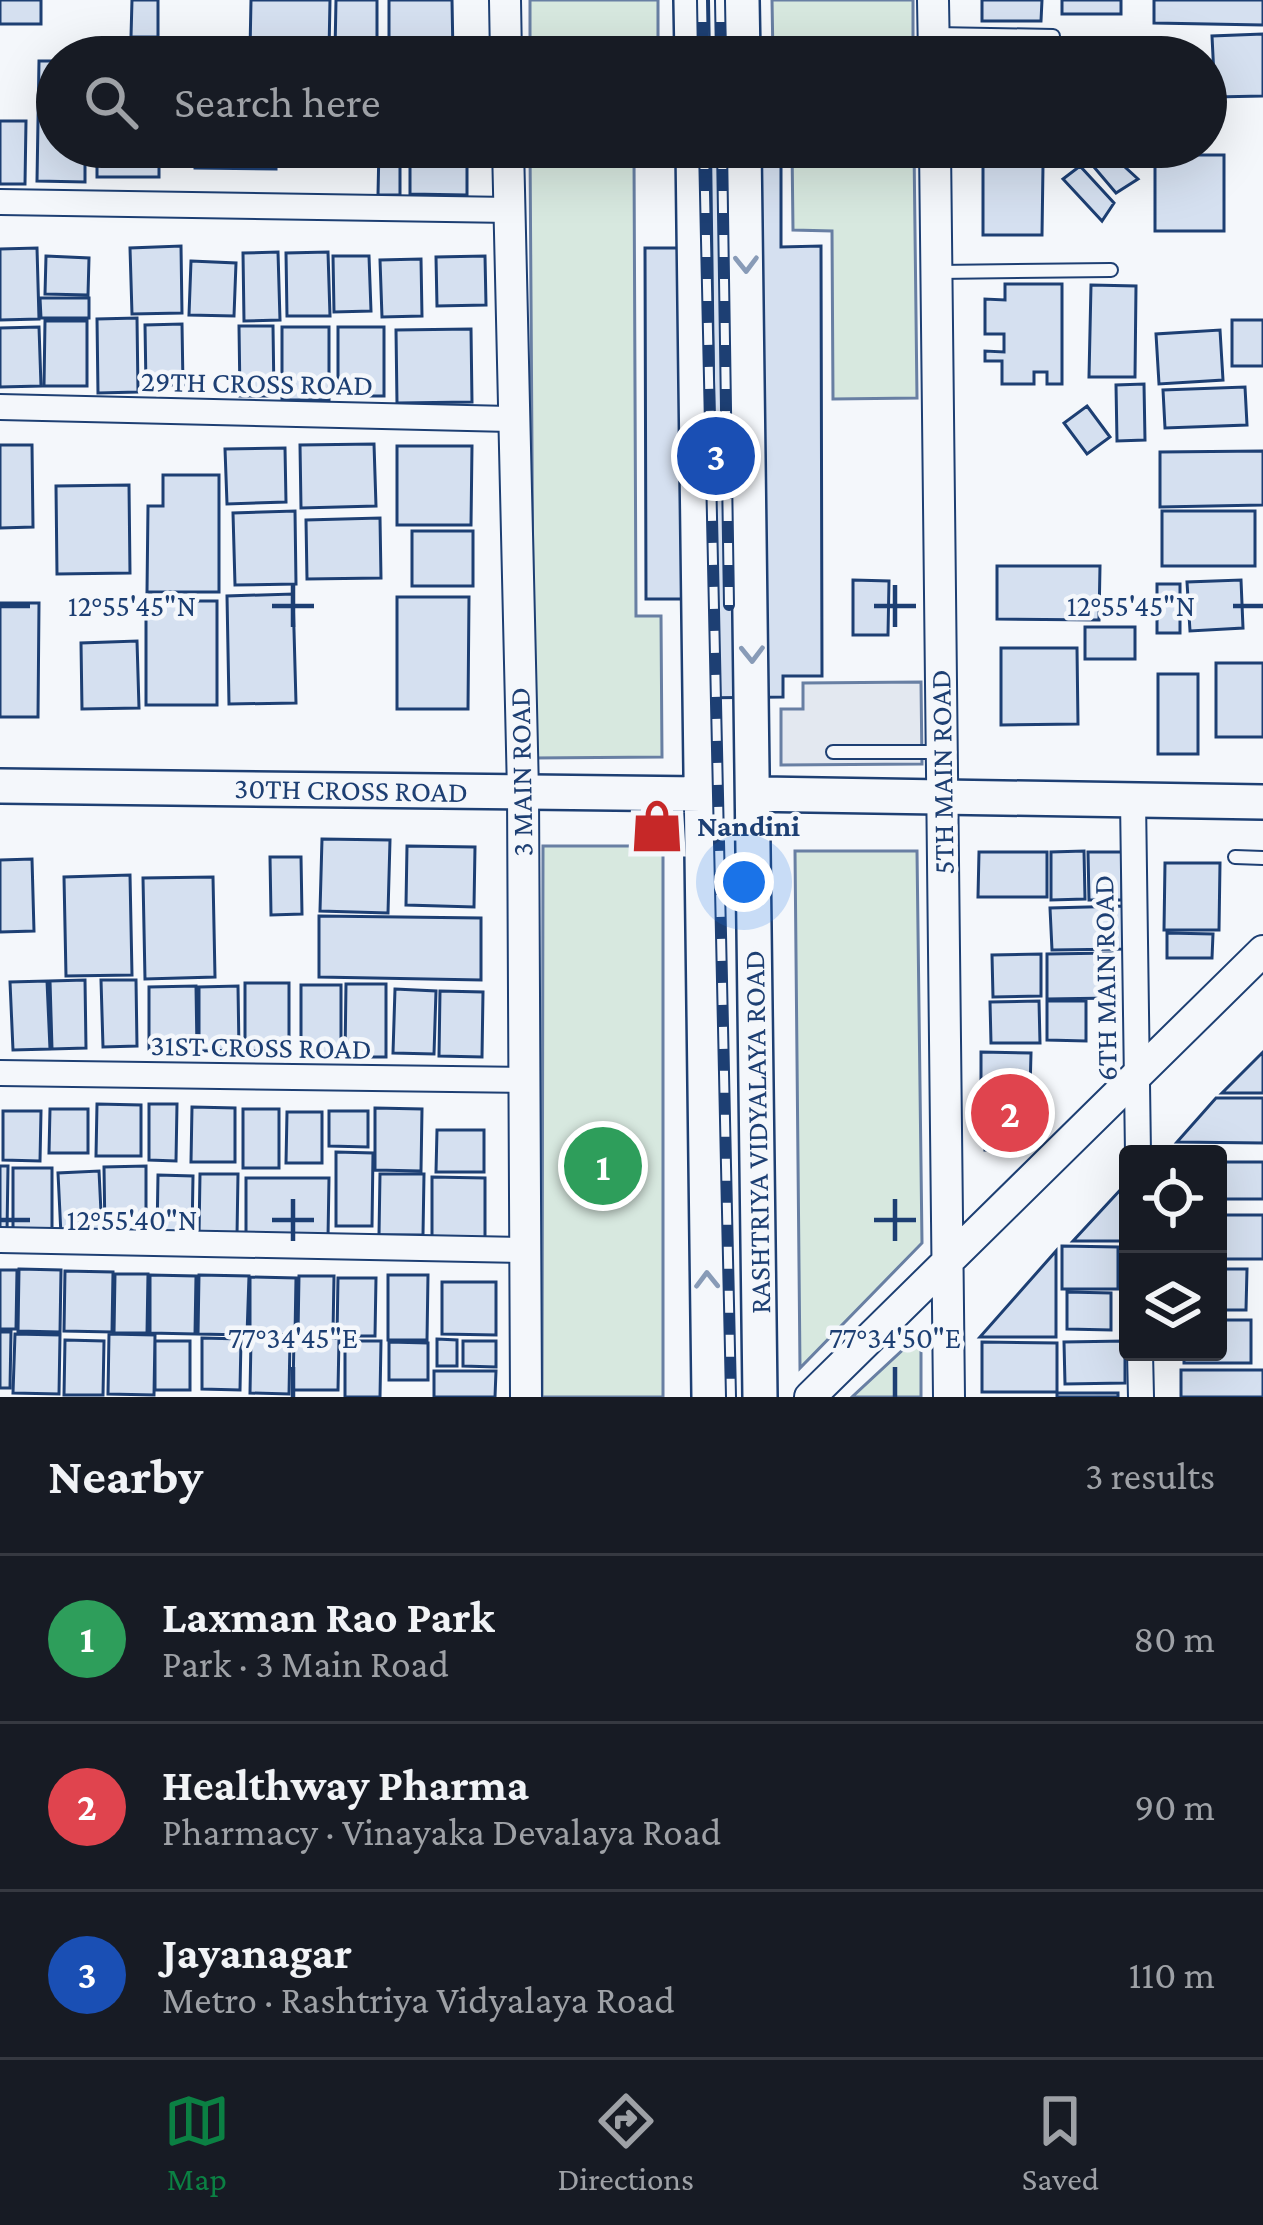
<!DOCTYPE html>
<meta charset="utf-8">
<style>
:root{--surface:#171b24;--page:#20242c;--text:#f1f3f6;--muted:#9ea1a6;--line:#363941;--accent:#0b8043}
body{margin:0;font-family:"Crimson Pro",serif;background:var(--page);color:var(--text)}
.controls{position:absolute;right:36px;bottom:36px;display:grid;overflow:hidden;border-radius:12px;box-shadow:0 12px 48px #0002}
.controls button{width:108px;height:108px;display:grid;place-items:center;padding:0;border:0;border-bottom:3px solid var(--line);background:var(--surface);color:var(--text);font:60px sans-serif}
.you{position:absolute;left:744px;top:882px;width:42px;height:42px;margin:-30px;border:9px solid #fff;border-radius:50%;background:#1a73e8;box-shadow:0 0 0 18px #1a73e833}
.badge{display:grid;place-items:center;width:78px;height:78px;border-radius:50%;background:var(--accent);color:#fff;font-size:39px;font-weight:700}
.pin{position:absolute;translate:-50% -50%;border:6px solid #fff;box-shadow:0 3px 12px #0006}
.list{margin:0;padding:0;list-style:none}
h2{display:flex;justify-content:space-between;align-items:center;height:156px;margin:0;padding:0 48px;font-size:51px}
h2 small{font-size:39px;font-weight:400;color:var(--muted)}
.list li{display:grid;grid-template-columns:78px 1fr auto;gap:36px;align-items:center;box-sizing:border-box;height:168px;padding:0 48px;border-top:3px solid var(--line)}
.list b{display:block;font-size:45px;white-space:nowrap}
.list p{margin:0;font-size:39px;white-space:nowrap;color:var(--muted)}
.list em{font-size:39px;font-style:normal;color:var(--muted)}
.icon{flex:none;width:66px;height:66px;fill:none;stroke:currentColor;stroke-width:2;stroke-linecap:round;stroke-linejoin:round}
.map{position:relative;flex:none;width:1263px;height:1397px;overflow:hidden}
.search{position:absolute;background:var(--surface);box-shadow:0 12px 48px #0002;left:36px;right:36px;top:36px;height:132px;display:flex;align-items:center;gap:30px;box-sizing:border-box;padding:0 42px;border-radius:66px;color:var(--muted);font-size:45px}
.sheet{height:660px;background:var(--surface)}
nav{display:flex;justify-content:space-around;align-items:center;box-sizing:border-box;height:168px;border-top:3px solid var(--line);background:var(--surface);font-size:33px;color:var(--muted)}
nav a{display:grid;justify-items:center;gap:6px}
nav .on{color:var(--accent)}
.map>svg:first-child{display:block}
</style>
<div class="map">
<svg width="1263" height="1397" viewBox="0 0 1263 1397">
<rect width="100%" height="100%" fill="#f4f7fb"/>
<path fill="#d7e8df" stroke="#687fa3" stroke-width="3" d="M530,0h128v57h-128z
M772,0h141v57h-140z
M530,147h129v9l-25,1 2,459h25l1,141 -128,1z
M792,147h122l3,251 -84,1 -1,-168 -39,-1z
M543,846h120v551h-121z
M795,851h122l5,392 -122,125z
M921,1333v64h-69z"/>
<path fill="#e3e8f0" stroke="#687fa3" stroke-width="3" d="M921,682l1,82 -141,1v-56h22v-26z"/>
<path fill="#d5e0f0" stroke="#1d3f73" stroke-width="3" d="M0,0h41v24h-41z
M132,0h26v37h-27z
M251,0h79l-1,52 -79,-1z
M336,0h41v52l-42,-1z
M389,0h63l1,55 -64,1z
M982,0h60l-1,21h-59z
M1062,0h59v14h-59z
M1154,0h109v25l-109,-2z
M1263,34v62l-48,1 -3,-61z
M39,61h18v86h28v35l-48,-1z
M0,121h26l-1,63h-25z
M97,147h62v30h-62z
M195,147h81v22l-81,-1z
M379,147h21v48h-22z
M410,147h57v48l-57,-1z
M1098,147h5l35,32 -22,14 -28,-33z
M781,148v99l40,-1 1,430h-39v21l-92,1 -1,-99h-44l-1,-351h40l-1,-99z
M1155,155h69v76h-69z
M983,166h60l-1,69h-59z
M1080,166l34,37 -12,18 -39,-42z
M181,246l1,67 -50,1 -2,-66z
M37,248l2,71 -39,1v-71z
M278,252l2,68 -36,1 -1,-68z
M328,252l2,64h-43l-1,-63z
M46,256l43,2 -1,37 -43,-1z
M333,256h36l2,55 -37,1z
M485,256l1,49 -49,1 -1,-49z
M421,259l1,57 -40,1 -2,-57z
M191,261l45,2 -2,53 -45,-1z
M1005,284h57v100h-15v-12h-13v12h-32v-23h-17v-10l19,1v-18h-19v-35l20,1z
M1091,285l45,1 -1,91h-46z
M40,298h49v20h-48z
M137,318l1,74 -40,1 -1,-74z
M1232,320h31v46h-31z
M45,321h42v65h-43z
M182,324l1,61 -37,1 -1,-61z
M239,326h34l1,70h-34z
M39,327l2,59 -41,1v-59z
M282,327h47v73h-47z
M338,327h46v69h-46z
M471,329l1,73 -75,1 -1,-73z
M1220,330l3,50 -64,4 -3,-50z
M1144,384l1,56 -28,1 -1,-56z
M1245,387l2,38 -82,3 -2,-38z
M1087,406l23,31 -23,17 -23,-31z
M374,444l2,62 -75,2 -1,-63z
M0,445h32l1,82 -33,1z
M397,446h75l-1,79h-74z
M285,448l1,54 -59,2 -2,-55z
M1263,451v54l-103,2v-55z
M163,475h56v117h-72l1,-86h15z
M129,485l1,88 -73,1 -1,-88z
M295,511l1,73 -61,1 -2,-72z
M1162,511h93v55h-93z
M380,518l1,60 -74,1 -1,-59z
M412,531h61v55h-61z
M997,566h103l-1,54 -102,-1z
M853,580l36,1 -1,54h-35z
M1241,580l2,48 -53,3 -3,-49z
M1157,584h23v49h-23z
M293,594l3,109 -67,1 -2,-108z
M397,597h72l-1,112h-71z
M146,601h71v104h-71z
M0,603h39l-1,114h-38z
M1085,627h50v32h-50z
M137,641l2,67 -57,1 -1,-66z
M1001,648h76l1,76 -77,1z
M1216,663h47v74h-47z
M1158,674h40v80h-40z
M322,839l68,1 -2,73 -68,-2z
M407,846l68,1 -1,60 -68,-2z
M1084,851l1,48 -34,1v-48z
M979,852h68v45h-69z
M1088,852h34v48h-33z
M270,857h31l1,57 -31,1z
M32,859l2,72 -34,1v-72z
M1165,863h55l-1,67h-55z
M130,875l2,100 -66,1 -2,-99z
M213,877l2,100 -70,2 -2,-101z
M1125,906l1,43 -74,1 -2,-42z
M319,916l162,2v62l-162,-3z
M1167,933l46,1 -1,24h-45z
M1112,953v45l-65,1v-45z
M1041,954v42l-48,1 -1,-42z
M85,980l1,68 -34,1 -2,-68z
M101,980h35l1,66 -34,1z
M47,981l3,68 -37,1 -3,-68z
M245,983h44v68h-44z
M346,984h40v73h-41z
M301,985h40v73h-40z
M196,986l1,63h-48v-62z
M238,986l1,64 -40,1v-64z
M395,989l41,2 -2,63 -41,-1z
M440,991l43,1 -1,65 -43,-1z
M1039,1001l1,42h-49l-1,-41z
M1047,1001h39v40l-39,-1z
M981,1052l50,1 -1,38 -49,-1z
M1263,1052v41h-41z
M1216,1098h47v45l-86,-1z
M984,1100h52l1,26 -24,24h-28z
M97,1104l44,1v51h-45z
M149,1104h28l-1,57 -27,-1z
M192,1107l43,1v54h-44z
M375,1108l47,1 -1,62 -46,-1z
M50,1109h38v44h-39z
M243,1109h36v59h-36z
M3,1111h38l-1,50 -37,-1z
M329,1111h39v36l-39,-1z
M287,1112h35v51h-36z
M437,1130h47v42h-48z
M336,1152l37,1 -1,73h-36z
M1218,1162h45v37h-45z
M0,1166h8l-1,66h-7z
M146,1166v68l-41,1 -1,-68z
M13,1168h39v66h-39z
M99,1171l3,62 -41,2 -3,-62z
M200,1174h38l-1,62 -38,-1z
M380,1174h44l-1,61h-44z
M158,1175l35,1 -1,60 -35,-1z
M432,1177l53,1v60h-53z
M246,1178h83l-1,60 -82,-1z
M1122,1188v53h-49z
M1218,1215h45v44h-45z
M1062,1246l56,1v42h-56z
M1056,1251v86h-76z
M19,1269l42,1 -1,62 -42,-1z
M1218,1269h29l-1,41h-28z
M0,1270h17l-1,59h-16z
M65,1271l48,1 -1,60 -48,-1z
M115,1274h33l-1,59h-33z
M150,1275l46,1 -1,58 -45,-1z
M199,1275l50,1 -2,59 -49,-1z
M388,1275h40l-1,65h-39z
M299,1276h35l-1,57h-35z
M250,1277l46,1 -1,57 -45,-1z
M338,1278h38l-1,58h-38z
M442,1282h54v53l-54,-1z
M1067,1292l44,1v37l-44,-1z
M1218,1320h33v43h-67v-11h34z
M0,1332h11l-1,56h-10z
M15,1334l45,1 -1,59 -46,-1z
M109,1334l46,1 -1,60 -46,-1z
M294,1337l45,1 -1,52h-45z
M202,1338l39,1 -1,51 -38,-1z
M251,1339l39,1 -1,54 -39,-1z
M437,1339l20,1v26h-20z
M65,1340l39,1 -1,54h-39z
M155,1341h35v49h-35z
M345,1341h36l-1,56h-35z
M463,1341h33v26l-33,-1z
M1125,1341v42l-60,1 -1,-42z
M389,1342l39,1v37h-39z
M982,1342l75,1v49h-75z
M1181,1370h82v27h-82z
M434,1371h62l-1,26h-61z
M1057,1393h61v4h-61z"/>
<g fill="none" stroke-linecap="round" stroke-linejoin="round">
<defs>
<path id="service" d="M935,34l118,2
M937,272l174,-2
M833,752h107
M1235,857l28,1"/>
<path id="minor" d="M0,202l510,8
M0,407l512,12
M1133,800l5,354
M0,1073l521,7
M0,1240l525,10
M1140,1352l1,45"/>
<path id="tertiary" d="M505,0l1,57
M933,0l1,57
M508,147l15,645 3,605
M935,147l14,1250
M810,1397l453,-446"/>
<path id="secondary" d="M691,0l1,57
M742,0l1,57
M693,147l16,1250
M744,147l16,1250
M0,786l701,8
M754,794l509,8"/>
</defs>
<use href="#service" stroke="#1d3f73" stroke-width="16"/>
<use href="#minor" stroke="#1d3f73" stroke-width="28"/>
<use href="#tertiary" stroke="#1d3f73" stroke-width="34"/>
<use href="#secondary" stroke="#1d3f73" stroke-width="38"/>
<use href="#service" stroke="#f4f7fb" stroke-width="12"/>
<use href="#minor" stroke="#f4f7fb" stroke-width="24"/>
<use href="#tertiary" stroke="#f4f7fb" stroke-width="30"/>
<use href="#secondary" stroke="#f4f7fb" stroke-width="33"/>
<defs>
<path id="rail" d="M702,0l1,57
M720,0l1,57
M704,147l27,1250
M722,147l7,458"/>
</defs>
<use href="#rail" stroke="#1d3f73" stroke-width="12"/>
<use href="#rail" stroke="#f4f7fb" stroke-width="8" stroke-dasharray="22" stroke-linecap="butt"/>
</g>
<defs><path id="oneway-chevron" d="M-2-3.5L2.5 0L-2 3.5" fill="none" stroke-width="1.6" stroke-linecap="round" stroke-linejoin="round" transform="scale(3)"/></defs>
<g stroke="#889bb7">
<use href="#oneway-chevron" transform="translate(746 264) rotate(89)"/>
<use href="#oneway-chevron" transform="translate(752 654) rotate(89)"/>
<use href="#oneway-chevron" transform="translate(707 1280) rotate(-91)"/>
</g>
<path fill="none" stroke="#1d3f73" stroke-width="4.5" d="M293,585v42M895,585v42M0,606h30M272,606h42M874,606h42M1233,606h30M293,1199v42M895,1199v42M0,1220h30M272,1220h42M874,1220h42M293,1367v30M895,1367v30"/>
<defs>
<symbol id="shop-bare" viewBox="-9 -9 18 18"><path d="M-5-2.5h2.3a2.7 3.5 0 0 1 5.4 0H5L5.5 6h-11ZM-1.5-2.5h3a1.5 2.3 0 0 0-3 0Z" fill="#c62828" stroke="#f4f7fb" stroke-width="2.5" paint-order="stroke"/></symbol>
</defs>
<g fill-rule="evenodd">
<use href="#shop-bare" x="619" y="788" width="76" height="76"/>
</g>
<g text-anchor="middle" stroke-width="9" stroke-linejoin="round" paint-order="stroke">
<g font-size="30" fill="#1d3f73" stroke="#f4f7fb">
<text transform="translate(257 383) rotate(1)" y="10">29TH CROSS ROAD</text>
<text transform="translate(521 772) rotate(-91)" y="10">3 MAIN ROAD</text>
<text transform="translate(942 772) rotate(-91)" y="10">5TH MAIN ROAD</text>
<text transform="translate(351 790) rotate(1)" y="10">30TH CROSS ROAD</text>
<text transform="translate(1105 978) rotate(-91)" y="10">6TH MAIN ROAD</text>
<text transform="translate(261 1047) rotate(1)" y="10">31ST CROSS ROAD</text>
<text transform="translate(757 1132) rotate(-91)" y="10">RASHTRIYA VIDYALAYA ROAD</text>
</g>
<g font-size="30" font-weight="bold" fill="#1d3f73" stroke="#f4f7fb" text-anchor="start">
<text x="697" y="836">Nandini</text>
</g>
</g>
<g font-size="30" text-anchor="middle" fill="#1d3f73" stroke="#f4f7fb" stroke-width="9" stroke-linejoin="round" paint-order="stroke">
<text x="132" y="616">12°55'45"N</text>
<text x="1131" y="616">12°55'45"N</text>
<text x="132" y="1230">12°55'40"N</text>
<text x="293" y="1348">77°34'45"E</text>
<text x="895" y="1348">77°34'50"E</text>
</g>
</svg>
<div class="controls">
<button><svg class="icon" aria-label="locate" viewBox="0 0 24 24"><circle cx="12" cy="12" r="6"/><path d="M12 2v4M12 18v4M2 12h4M18 12h4"/></svg></button>
<button><svg class="icon" aria-label="layers" viewBox="0 0 24 24"><path d="M12 4l9 5-9 5-9-5zM3 14l9 5 9-5"/></svg></button>
</div>
<div class="you"></div>
<div class="pin badge" style="left:603px;top:1166px;background:#2e9e5b">1</div>
<div class="pin badge" style="left:1010px;top:1113px;background:#e0444e">2</div>
<div class="pin badge" style="left:716px;top:456px;background:#1a4fb4">3</div>
<div class="search"><svg class="icon" aria-label="search" viewBox="0 0 24 24"><circle cx="10" cy="10" r="6"/><path d="M15 15l6 6"/></svg>Search here</div>
</div>
<section class="sheet">
<h2>Nearby<small>3 results</small></h2>
<ul class="list">
<li><span class="badge" style="background:#2e9e5b">1</span><div><b>Laxman Rao Park</b><p>Park · 3 Main Road</p></div><em>80 m</em></li>
<li><span class="badge" style="background:#e0444e">2</span><div><b>Healthway Pharma</b><p>Pharmacy · Vinayaka Devalaya Road</p></div><em>90 m</em></li>
<li><span class="badge" style="background:#1a4fb4">3</span><div><b>Jayanagar</b><p>Metro · Rashtriya Vidyalaya Road</p></div><em>110 m</em></li>
</ul>
</section>
<nav>
<a class="on"><svg class="icon" aria-label="map" viewBox="0 0 24 24"><path d="M3 6l6-2 6 2 6-2v14l-6 2-6-2-6 2zM9 4v14M15 6v14"/></svg>Map</a>
<a><svg class="icon" aria-label="directions" viewBox="0 0 24 24"><path d="M12 3l9 9-9 9-9-9zM9 14v-3h6M13 9l2 2-2 2"/></svg>Directions</a>
<a><svg class="icon" aria-label="saved" viewBox="0 0 24 24"><path d="M7 4h10v16l-5-4-5 4z"/></svg>Saved</a>
</nav>
